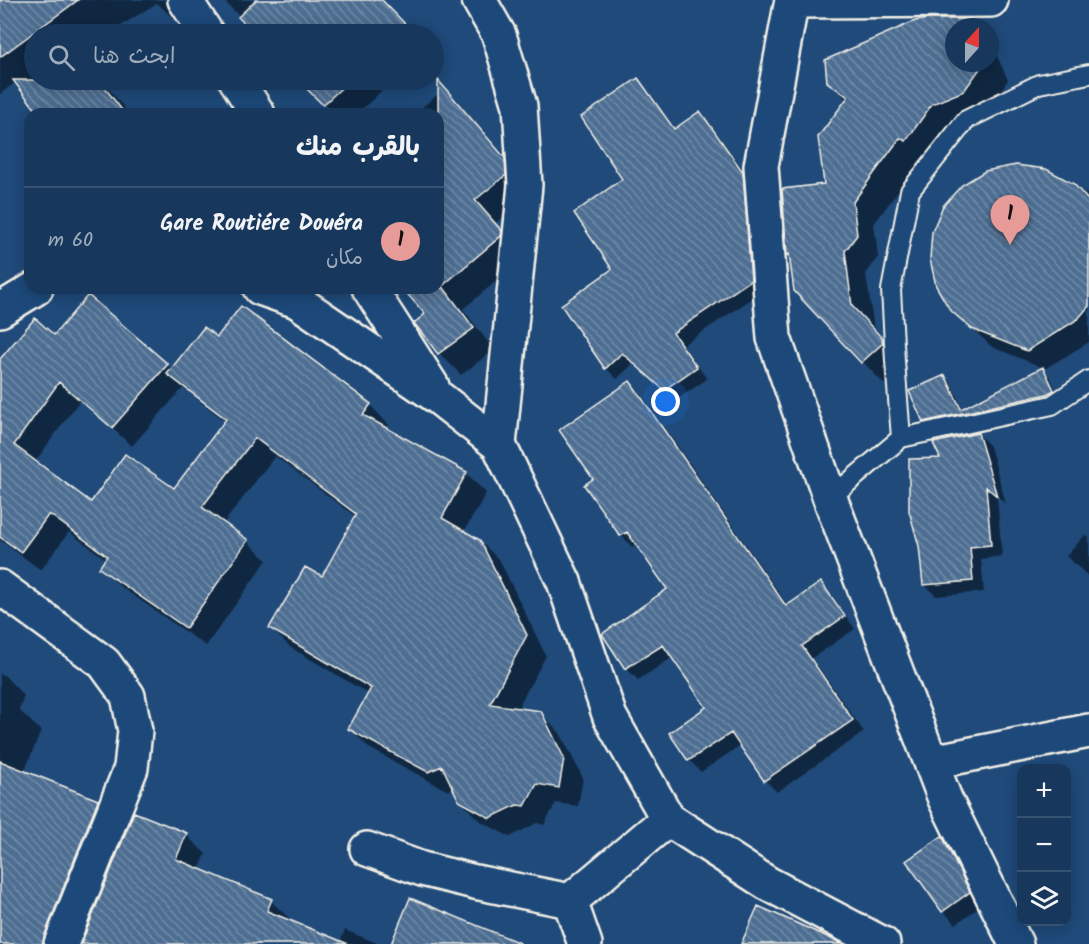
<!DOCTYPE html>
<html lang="ar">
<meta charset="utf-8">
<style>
:root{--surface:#17385c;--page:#203f62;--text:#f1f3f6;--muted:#9eacbb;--line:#365272;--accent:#e69b98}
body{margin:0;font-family:Kalam,"Playpen Sans Arabic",sans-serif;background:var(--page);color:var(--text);direction:rtl}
.controls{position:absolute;right:18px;bottom:18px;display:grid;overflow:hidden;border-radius:12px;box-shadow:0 3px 15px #0003}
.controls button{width:54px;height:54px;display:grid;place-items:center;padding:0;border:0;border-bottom:2px solid var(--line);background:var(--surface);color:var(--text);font:30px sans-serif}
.compass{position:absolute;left:945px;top:18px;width:54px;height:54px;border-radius:50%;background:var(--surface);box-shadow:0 3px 15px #0003;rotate:21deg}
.you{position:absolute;left:666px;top:402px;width:21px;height:21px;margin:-15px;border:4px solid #fff;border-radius:50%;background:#1a73e8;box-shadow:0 0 0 9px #1a73e833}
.badge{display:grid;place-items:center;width:39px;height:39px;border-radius:50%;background:var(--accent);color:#111;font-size:20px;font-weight:700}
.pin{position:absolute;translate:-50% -50px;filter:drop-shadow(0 2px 3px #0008)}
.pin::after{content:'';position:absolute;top:32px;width:21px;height:18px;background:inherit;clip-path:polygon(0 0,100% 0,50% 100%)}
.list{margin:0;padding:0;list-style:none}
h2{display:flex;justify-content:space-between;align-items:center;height:78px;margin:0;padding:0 24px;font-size:26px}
h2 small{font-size:20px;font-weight:400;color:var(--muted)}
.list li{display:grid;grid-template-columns:39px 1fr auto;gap:18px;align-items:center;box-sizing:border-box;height:108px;padding:0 24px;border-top:2px solid var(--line)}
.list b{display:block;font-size:22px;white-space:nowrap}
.list p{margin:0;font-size:20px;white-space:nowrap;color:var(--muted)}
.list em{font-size:20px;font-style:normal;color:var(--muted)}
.icon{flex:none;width:33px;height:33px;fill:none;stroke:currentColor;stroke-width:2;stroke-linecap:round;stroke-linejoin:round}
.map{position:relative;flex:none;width:1089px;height:944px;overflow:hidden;direction:ltr}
.search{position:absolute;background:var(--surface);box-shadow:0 3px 15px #0003;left:24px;top:24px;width:420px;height:66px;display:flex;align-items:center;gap:15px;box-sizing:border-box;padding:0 21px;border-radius:33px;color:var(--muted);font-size:22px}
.panel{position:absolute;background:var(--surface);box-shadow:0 3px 15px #0003;left:24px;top:108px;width:420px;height:186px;border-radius:18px;direction:rtl}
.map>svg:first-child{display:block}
</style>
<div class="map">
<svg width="1089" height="944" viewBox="0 0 1089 944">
<defs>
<pattern id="building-back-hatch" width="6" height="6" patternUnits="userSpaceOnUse" patternTransform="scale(1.5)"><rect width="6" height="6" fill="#4d6e92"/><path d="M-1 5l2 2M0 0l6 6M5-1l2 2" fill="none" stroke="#708aa6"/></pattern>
</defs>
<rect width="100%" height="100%" fill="#1f4a7a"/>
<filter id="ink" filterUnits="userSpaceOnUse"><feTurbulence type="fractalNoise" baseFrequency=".0167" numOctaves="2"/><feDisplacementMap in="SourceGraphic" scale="12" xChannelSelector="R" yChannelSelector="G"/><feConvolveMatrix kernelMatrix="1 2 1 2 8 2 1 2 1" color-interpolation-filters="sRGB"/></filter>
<g filter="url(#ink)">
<path fill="#0007" fill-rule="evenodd" d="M0,0h203l-29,19 -17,-16 -49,31h-74v46h68l27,34h-88l-25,-32 -16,12z
M223,0h157l34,34h-157z
M970,20l6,7h-22v36h36v-22l18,39 -22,32 -58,50 -6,-4 -48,66 4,33 -12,17 8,55 30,32v5l-20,18 -89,-94 -4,-32 -3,-3 -5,-65 43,-5 21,-85 -18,-18 -2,-21z
M300,80h93l-36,34h-23z
M638,80l11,12 27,38 24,-17 11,12 43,60 8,107 -79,53 24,34 -31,21 -42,-37 -17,16 -11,-11 8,-98z
M444,89l22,22 60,71 1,15 -31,26 27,32v4l-60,50 31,41 -33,25 -22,-22 -23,-30 11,-8 -23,-27h34v-174h-24z
M1046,171l43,24v147l-46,28 6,5 10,21 -128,31 -7,-6 20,-44 7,6 12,27 81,-42 -52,-21 -41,-38z
M54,337l113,28 5,5 45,-30 153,65 19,20 -3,4 80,44 20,20 -22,39 16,9 20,20 46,95 -29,53 23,4 20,20 23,45 -5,28 -22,-3 -12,22 -7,-2 -27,14 -30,-16 -20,-20 -6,-13 -6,3 -79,-43 -19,-19 19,-35 -79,-47 -19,-19 51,-50 34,-61 -81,-61 -52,68 24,17 20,19 -61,86 -85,-59 -20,-19 6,-8 -38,-28 -28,38 -41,-30v-179zM183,388l43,34 -52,68 -82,14 -57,-42 45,-62 52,46zM188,388l45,34 -2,2 -43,-32z
M630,383l12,12 146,211 33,-22 11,12 23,33 -43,29 52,74 -87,60 -12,-12 -24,-35 -40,27 -12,-12 -18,-26 37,-26 -35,-51 -35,23 -11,-11 -23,-34 65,-46 -32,-45 -5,3 -11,-12 -26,-55z
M978,434l12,12 16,58 -9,-8 5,60 -21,3 3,33 -48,4 -12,-12 18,-125z
M1086,534l3,3v40l-23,-21z
M0,674l5,2 19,20 -5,14 22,21 -17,41 73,30 20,19 -49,123h-68z
M186,835l20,19 -7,16 72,31 20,19 -1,2 50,20 5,-12 34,14h-296z
M942,838l13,12 27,55 -26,19 -13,-13z"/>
<path fill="url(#building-back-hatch)" stroke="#f4f1e8" stroke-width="1.5" d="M0,0h78l-78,57z
M256,0h126l25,26 -10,8h-142l-17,-17z
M929,19h41l4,8h-20v36h30l-20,28 -32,13 -26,37 -6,-3 -47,64 4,33 -12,16 7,55 30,32 1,5 -22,20 -67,-72 -5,-37 -2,1 -5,-66 42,-5 -6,-47 30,-40 -21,-15 -2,-22 90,-39z
M638,78l36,51 26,-18 43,61 8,108 -78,53 24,34 -33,23 -42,-37 -17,16 -44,-64 51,-36 -38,-56 48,-34 -41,-62z
M13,80h86l26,34h-86z
M298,80h52l-27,25z
M438,80l67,78 1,17 -31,25 27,31 -1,5 -61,52h4l30,40 -36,26 -24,-31 11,-9 -23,-26h36z
M1016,165l30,4 28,15 15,17v105l-11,13 -51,32 -55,-22 -22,-19 -14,-24 -6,-27 2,-27 11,-26 19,-21 23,-14z
M88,295l80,69 -56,64 -53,-46 -45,63 77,57 34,-48 49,34 52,-69 -59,-45 37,-47 13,10 24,-31 130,98 -8,11 104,57 -25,46 38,22 47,95 -37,69 51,7 23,47 -5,30 -22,-4 -12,22 -8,-1 -27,13 -31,-17 -17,-35 -14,6 -80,-43 23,-41 -102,-60 36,-61 17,9 34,-62 -101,-76 -53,69 46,33 -62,88 -87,-60 8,-12 -58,-42 -28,38 -21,-15v-178l35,-41 19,17z
M1043,367l11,23 -7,4 -124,28 -14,-31 36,-16 16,34z
M630,381l156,225 35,-24 24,34 -43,30 51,74 -89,61 -33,-48 -43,28 -19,-28 37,-26 -43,-62 -38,24 -23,-35 65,-45 -40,-57 -7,4 -36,-51 9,-6 -34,-49z
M978,433l19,63 -11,-9 5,58 -21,2 3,34 -50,4 -4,-39 -10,-35v-52l31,-1 -7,-15z
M0,761l98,39 -54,137 -1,7h-43z
M134,812l53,21 -11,26 96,40 -5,12 79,32v1h-265z
M942,836l28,56 -28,20 -36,-51z
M410,898l110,45v1h-129z
M758,906l83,37 2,1h-102z"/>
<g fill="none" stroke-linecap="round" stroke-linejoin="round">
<defs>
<path id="service" d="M901,438l-6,-77 -4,-71 19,-99 56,-71 73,-36 50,-10
M830,498l71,-60 151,-33 37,-25"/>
<path id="minor" d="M185,0l22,34
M479,0l20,35 21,71 5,79 -26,260
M792,0l-31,166 13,172 56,160 115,301 71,145
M792,1l199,-1
M236,80l22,34
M260,288l37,13 142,97 60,47 65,137 46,135 58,102 99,64 116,61
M369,288l63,98
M0,310l36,-22
M0,587l104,76 24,33 7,35 -4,37 -70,176
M932,762l157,-31
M367,849l55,20 53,13 95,19
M585,944l-15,-43 98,-82"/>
</defs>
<use href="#service" stroke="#f4f1e8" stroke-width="22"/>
<use href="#minor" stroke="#f4f1e8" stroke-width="38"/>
<use href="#service" stroke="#1f4a7a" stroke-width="18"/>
<use href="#minor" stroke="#1f4a7a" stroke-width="33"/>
</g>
</g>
</svg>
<div class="controls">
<button>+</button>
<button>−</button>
<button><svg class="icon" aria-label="layers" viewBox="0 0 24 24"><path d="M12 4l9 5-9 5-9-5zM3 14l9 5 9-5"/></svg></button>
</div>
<svg class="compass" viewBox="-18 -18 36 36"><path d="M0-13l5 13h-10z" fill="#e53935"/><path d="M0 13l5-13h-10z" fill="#9eacbb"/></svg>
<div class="you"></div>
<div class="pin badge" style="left:1010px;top:245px">1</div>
<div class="search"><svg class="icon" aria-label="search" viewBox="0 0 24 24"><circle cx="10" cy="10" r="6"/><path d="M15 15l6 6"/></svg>ابحث هنا</div>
<section class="panel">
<h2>بالقرب منك<small></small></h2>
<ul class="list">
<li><span class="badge">1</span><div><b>Gare Routiére Douéra</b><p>مكان</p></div><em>60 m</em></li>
</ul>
</section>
</div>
